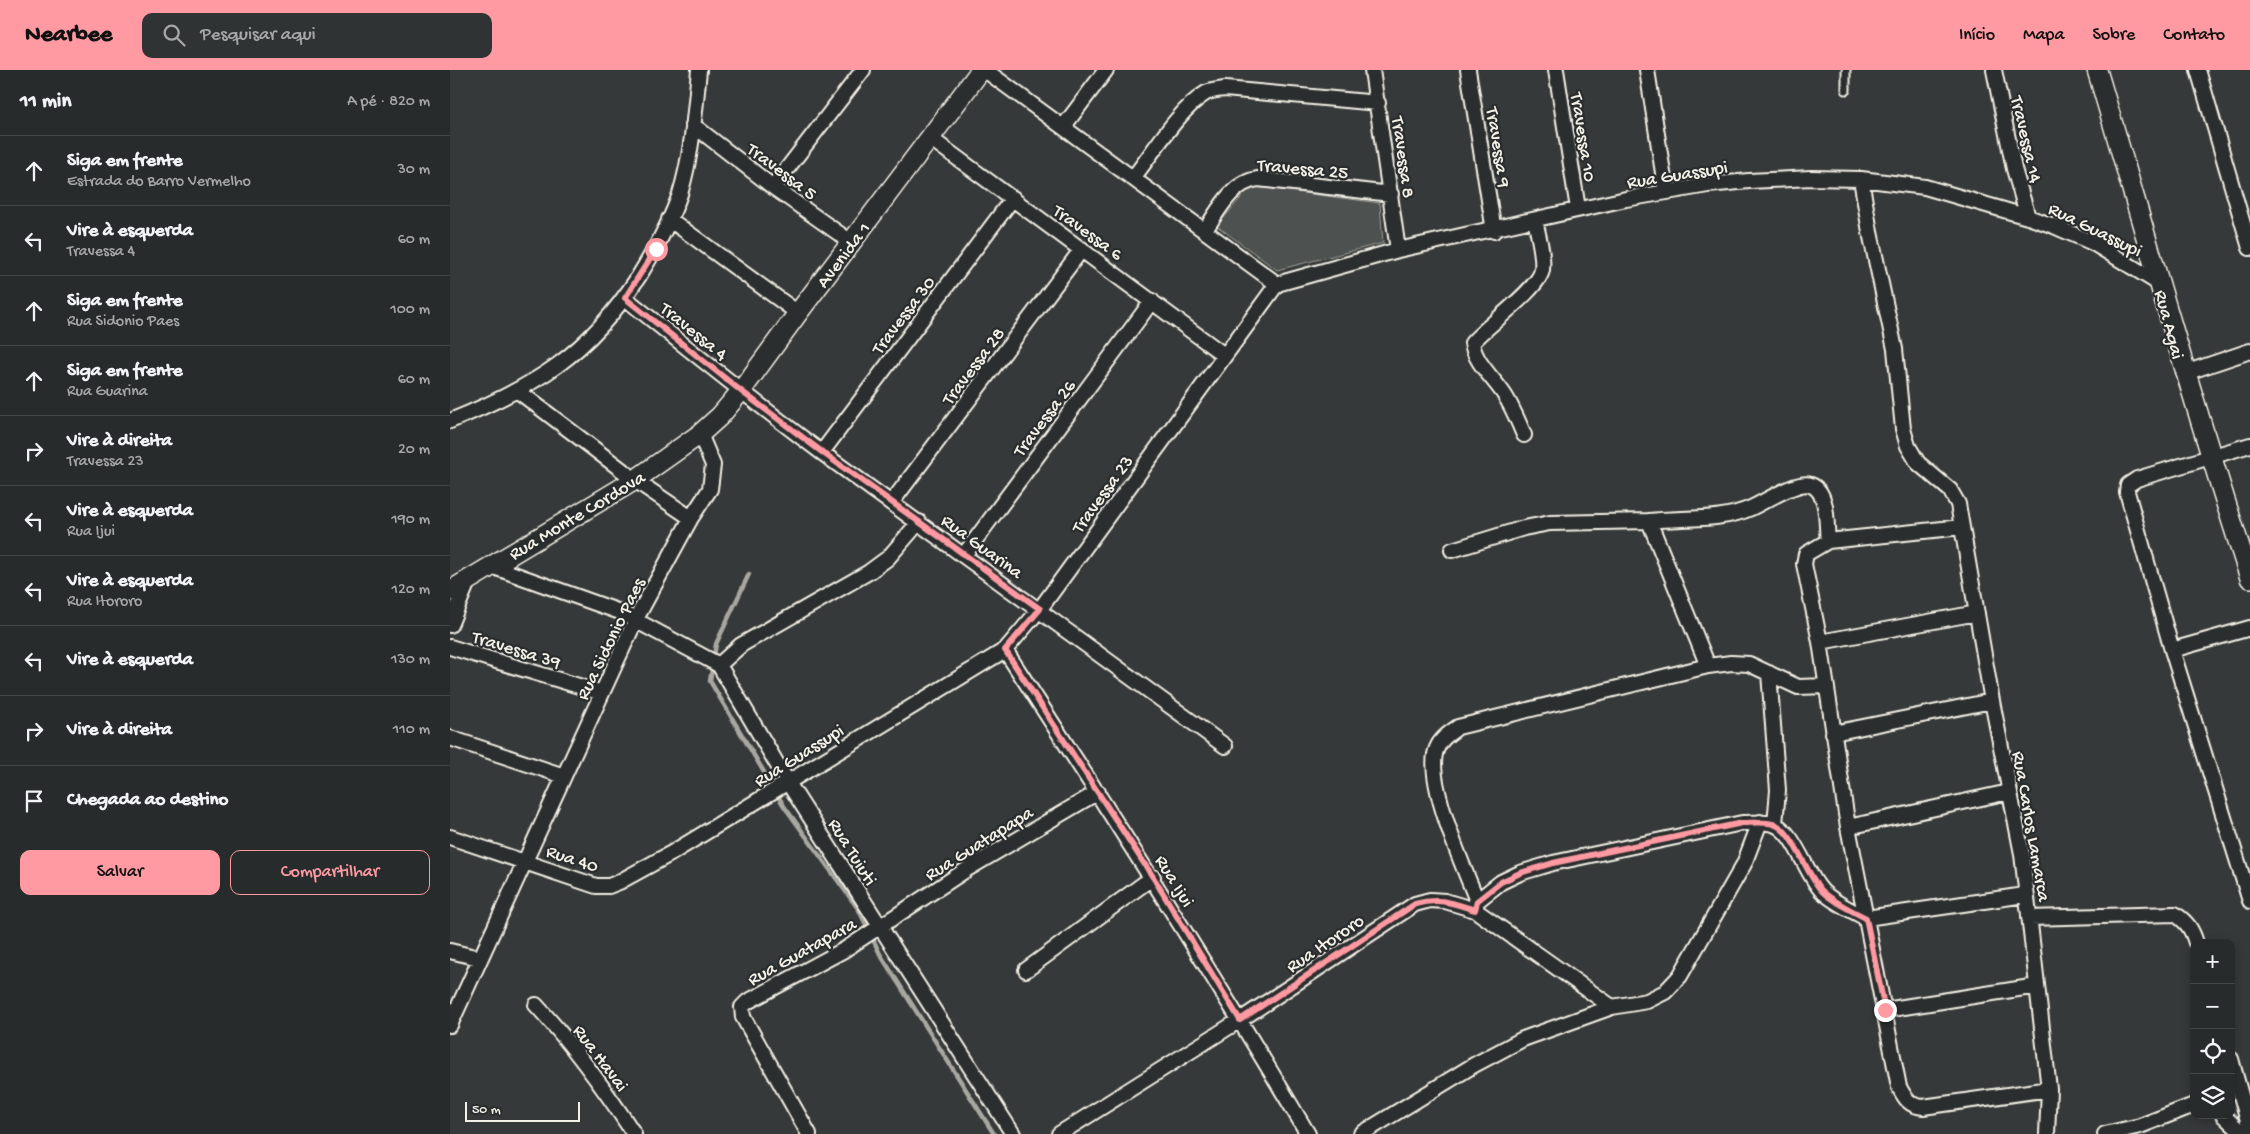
<!DOCTYPE html>
<html lang="pt">
<meta charset="utf-8">
<style>
:root{--surface:#282b2b;--page:#303333;--text:#f1f3f6;--muted:#a5a7a9;--line:#444747;--accent:#ff9aa2}
body{margin:0;font-family:"Gochi Hand",sans-serif;background:var(--page);color:var(--text)}
.controls{position:absolute;right:15px;bottom:15px;display:grid;overflow:hidden;border-radius:10px;box-shadow:0 2px 8px #0003}
.controls button{width:45px;height:45px;display:grid;place-items:center;padding:0;border:0;border-bottom:1px solid var(--line);background:var(--surface);color:var(--text);font:25px sans-serif}
.scale{position:absolute;left:15px;bottom:12px;width:115px;box-sizing:border-box;padding-left:5px;border:2px solid #f4f1e8;border-top:0;font-size:14px;line-height:18px;white-space:nowrap;color:#f4f1e8;-webkit-text-stroke:4px #2a2d2e;paint-order:stroke}
.stop{position:absolute;width:15px;height:15px;margin:-11px;border:4px solid #ff9aa2;border-radius:50%;background:#fff}
.stop.end{background:#ff9aa2;border-color:#fff;box-shadow:0 1px 5px #0008}
.list{margin:0;padding:0;list-style:none}
h2{display:flex;justify-content:space-between;align-items:center;height:65px;margin:0;padding:0 20px;font-size:21px}
h2 small{font-size:16px;font-weight:400;color:var(--muted)}
.list li{display:grid;grid-template-columns:32px 1fr auto;gap:15px;align-items:center;box-sizing:border-box;height:70px;padding:0 20px;border-top:1px solid var(--line)}
.list b{display:block;font-size:19px;white-space:nowrap}
.list p{margin:0;font-size:16px;white-space:nowrap;color:var(--muted)}
.list em{font-size:16px;font-style:normal;color:var(--muted)}
.actions{display:flex;gap:10px;padding:15px 20px}
.actions a{flex:1;padding:11px 0;border:1px solid var(--accent);border-radius:10px;text-align:center;font-size:18px;color:var(--accent)}
.actions .main{background:var(--accent);color:#111}
.icon{flex:none;width:28px;height:28px;fill:none;stroke:currentColor;stroke-width:2;stroke-linecap:round;stroke-linejoin:round}
.map{position:relative;flex:none;width:1800px;height:1064px;overflow:hidden}
header{display:flex;align-items:center;gap:30px;box-sizing:border-box;height:70px;padding:0 25px;background:var(--accent);color:#111}
header strong{font-size:24px}
nav{display:flex;gap:28px;margin-inline-start:auto;font-size:18px}
.search{width:350px;height:45px;background:var(--page);display:flex;align-items:center;gap:12px;box-sizing:border-box;padding:0 18px;border-radius:10px;color:var(--muted);font-size:19px}
main{display:flex}
aside{flex:1;background:var(--surface)}
.map>svg:first-child{display:block}
</style>
<header>
<strong>Nearbee</strong>
<div class="search"><svg class="icon" aria-label="search" viewBox="0 0 24 24"><circle cx="10" cy="10" r="6"/><path d="M15 15l6 6"/></svg>Pesquisar aqui</div>
<nav><a>Início</a><a>Mapa</a><a>Sobre</a><a>Contato</a></nav>
</header>
<main>
<aside>
<h2>11 min<small>A pé · 820 m</small></h2>
<ul class="list">
<li><svg class="icon" aria-label="ahead" viewBox="0 0 24 24"><path d="M12 20V5M6 11l6-6 6 6"/></svg><div><b>Siga em frente</b><p>Estrada do Barro Vermelho</p></div><em>30 m</em></li>
<li><svg class="icon" aria-label="left" viewBox="0 0 24 24"><path d="M17 20v-9H6M10 6l-5 5 5 5"/></svg><div><b>Vire à esquerda</b><p>Travessa 4</p></div><em>60 m</em></li>
<li><svg class="icon" aria-label="ahead" viewBox="0 0 24 24"><path d="M12 20V5M6 11l6-6 6 6"/></svg><div><b>Siga em frente</b><p>Rua Sidonio Paes</p></div><em>100 m</em></li>
<li><svg class="icon" aria-label="ahead" viewBox="0 0 24 24"><path d="M12 20V5M6 11l6-6 6 6"/></svg><div><b>Siga em frente</b><p>Rua Guarina</p></div><em>60 m</em></li>
<li><svg class="icon" aria-label="right" viewBox="0 0 24 24"><path d="M7 20v-9h11M14 6l5 5-5 5"/></svg><div><b>Vire à direita</b><p>Travessa 23</p></div><em>20 m</em></li>
<li><svg class="icon" aria-label="left" viewBox="0 0 24 24"><path d="M17 20v-9H6M10 6l-5 5 5 5"/></svg><div><b>Vire à esquerda</b><p>Rua Ijui</p></div><em>190 m</em></li>
<li><svg class="icon" aria-label="left" viewBox="0 0 24 24"><path d="M17 20v-9H6M10 6l-5 5 5 5"/></svg><div><b>Vire à esquerda</b><p>Rua Itororo</p></div><em>120 m</em></li>
<li><svg class="icon" aria-label="left" viewBox="0 0 24 24"><path d="M17 20v-9H6M10 6l-5 5 5 5"/></svg><div><b>Vire à esquerda</b></div><em>130 m</em></li>
<li><svg class="icon" aria-label="right" viewBox="0 0 24 24"><path d="M7 20v-9h11M14 6l5 5-5 5"/></svg><div><b>Vire à direita</b></div><em>110 m</em></li>
<li><svg class="icon" aria-label="arrive" viewBox="0 0 24 24"><path d="M6 21V4h12l-3 4 3 4H6"/></svg><div><b>Chegada ao destino</b></div></li>
</ul>
<div class="actions"><a class="main">Salvar</a><a>Compartilhar</a></div>
</aside>
<div class="map">
<svg width="1800" height="1064" viewBox="0 0 1800 1064">
<rect width="100%" height="100%" fill="#363939"/>
<filter id="ink" filterUnits="userSpaceOnUse"><feTurbulence type="fractalNoise" baseFrequency=".02" numOctaves="2"/><feDisplacementMap in="SourceGraphic" scale="10" xChannelSelector="R" yChannelSelector="G"/><feConvolveMatrix kernelMatrix="1 2 1 2 8 2 1 2 1" color-interpolation-filters="sRGB"/></filter>
<g filter="url(#ink)">
<path fill="#4e514f" stroke="#a1a19c" d="M801,116l129,17 3,40 -106,27 -60,-44z"/>
<g fill="none" stroke-linecap="round" stroke-linejoin="round">
<path stroke="#a8a7a1" stroke-width="4.5" d="M299,504l-33,70 -6,37 74,125 75,104 21,44 114,180"/>
<defs>
<path id="lane" d="M1396,20v-20"/>
<path id="street" d="M535,0l292,214
M922,0l26,180
M1018,0l26,161
M1106,0l22,139
M1197,0l19,122
M1544,0l20,99 14,48
M1748,0l52,178
M243,55l80,62 78,55
M614,56l42,-56
M480,68l294,217
M683,108c19,-24 47,-70 73,-85 6,-3 13,-3 19,-4l153,14
M1411,109l9,53 25,117 8,80 5,17 10,17 32,27 8,14 34,197 30,153 27,235 -2,45
M323,117l90,-117
M219,149l129,94
M755,160c14,-20 27,-48 53,-51l133,15
M175,228c65,52 129,104 196,154 134,99 270,195 404,294
M1735,303l65,-22
M68,321l117,89 56,38
M0,351c86,-35 138,-66 189,-145 16,-26 31,-53 41,-82 12,-39 15,-83 19,-124
M1074,365c-5,-12 -10,-24 -17,-36 -10,-18 -32,-35 -35,-56 14,-17 67,-54 70,-73 2,-16 -4,-35 -7,-50
M1800,375l-113,34 -9,6 -1,7 45,158 78,251
M372,382l191,-254
M442,432l190,-253
M1512,457l-134,14 -22,13 -2,10 16,78 28,185 51,260c6,11 10,19 24,20l126,-18
M1002,480l72,-22 26,-5 99,-2
M514,485l188,-254
M41,496l129,46 99,53 68,116 226,353
M0,555l19,-46
M1370,572l157,-29
M0,577l152,46
M555,580c104,160 206,320 303,484
M1722,580l78,-22
M269,595l22,-20 128,-73 19,-14 31,-36
M1258,596l23,-3 18,1 49,23 28,-1
M1319,603l9,117 -3,34
M1383,663l159,-32
M0,668l114,38
M1398,757l161,-35
M0,767l146,49h13l10,-4 51,-28 335,-204 35,-41 237,-325 121,-34 228,-51 82,-14 41,-4 62,-3 50,1 64,8 103,30 26,9 39,17 67,41
M1027,831l24,-19 19,-9 33,-10 189,-40c10,0 21,-2 31,1 22,6 33,52 50,68 12,11 29,19 43,26l159,-23
M1025,840l2,-9c-12,-31 -54,-124 -40,-153 4,-10 13,-15 21,-21l250,-61 -59,-145c35,-4 70,1 102,-13 14,-6 46,-28 60,-23 18,7 15,40 17,56
M1579,848l146,-4c12,8 17,15 21,29
M0,881l29,7
M576,900l127,-93
M86,935c37,40 68,83 98,129
M1435,940l152,-24
M0,955l186,-406 55,-101 19,-29 3,-24 -13,-31
M1781,989l19,69
M1773,1045l20,19
M359,1064l-66,-117 -1,-10 5,-5 97,-52 125,-82 129,-76
M609,1064l181,-114 175,-116 15,-4 15,1 30,9 137,97
M911,1064l113,-69 49,-26 89,-32 35,-6 18,-9 15,-16 64,-112 16,-42
M1655,1064l35,-8 54,-21"/>
<path id="secondary" d="M1647,0c50,169 98,340 153,508
M0,521l185,-111 65,-46 20,-18 21,-25 57,-78 183,-243"/>
</defs>
<use href="#lane" stroke="#f4f1e8" stroke-width="11"/>
<use href="#street" stroke="#f4f1e8" stroke-width="18"/>
<use href="#secondary" stroke="#f4f1e8" stroke-width="22"/>
<use href="#lane" stroke="#2a2d2e" stroke-width="7"/>
<use href="#street" stroke="#2a2d2e" stroke-width="14"/>
<use href="#secondary" stroke="#2a2d2e" stroke-width="19"/>
</g>
</g>
<g fill="none" stroke-linecap="round" stroke-linejoin="round" filter="url(#ink)">
<path stroke="#ff9aa2" stroke-width="6" d="M206,179l-31,49 116,93 81,61 218,157 -35,41 148,227 87,143 175,-116c24,-7 37,-1 60,6l2,-9 24,-19 19,-9 33,-10 189,-40c10,0 21,-2 31,1 21,5 33,52 50,68 12,11 29,19 43,26l19,92"/>
</g>
<g text-anchor="middle" stroke-width="4.5" stroke-linejoin="round" paint-order="stroke">
<g font-size="19" fill="#f4f1e8" stroke="#2a2d2e">
<text transform="translate(1135 67) rotate(81)" y="7">Travessa 10</text>
<text transform="translate(1578 69) rotate(77)" y="7">Travessa 14</text>
<text transform="translate(1050 77) rotate(81)" y="7">Travessa 9</text>
<text transform="translate(955 87) rotate(82)" y="7">Travessa 8</text>
<text transform="translate(853 97) rotate(5)" y="7">Travessa 25</text>
<text transform="translate(333 100) rotate(37)" y="7">Travessa 5</text>
<text transform="translate(1227 103) rotate(-9)" y="7">Rua Guassupi</text>
<text transform="translate(1646 158) rotate(26)" y="7">Rua Guassupi</text>
<text transform="translate(639 161) rotate(36)" y="7">Travessa 6</text>
<text transform="translate(392 184) rotate(-53)" y="7">Avenida 1</text>
<text transform="translate(452 244) rotate(-53)" y="7">Travessa 30</text>
<text transform="translate(1721 254) rotate(75)" y="7">Rua Agai</text>
<text transform="translate(245 260) rotate(39)" y="7">Travessa 4</text>
<text transform="translate(522 295) rotate(-53)" y="7">Travessa 28</text>
<text transform="translate(593 347) rotate(-53)" y="7">Travessa 26</text>
<text transform="translate(651 423) rotate(-54)" y="7">Travessa 23</text>
<text transform="translate(126 444) rotate(-31)" y="7">Rua Monte Cordova</text>
<text transform="translate(533 475) rotate(36)" y="7">Rua Guarina</text>
<text transform="translate(159 568) rotate(-64)" y="7">Rua Sidonio Paes</text>
<text transform="translate(67 578) rotate(17)" y="7">Travessa 39</text>
<text transform="translate(348 684) rotate(-32)" y="7">Rua Guassupi</text>
<text transform="translate(1583 756) rotate(80)" y="7">Rua Carlos Lamarca</text>
<text transform="translate(528 772) rotate(-32)" y="7">Rua Guatapapa</text>
<text transform="translate(404 781) rotate(58)" y="7">Rua Tuiuti</text>
<text transform="translate(123 787) rotate(18)" y="7">Rua 40</text>
<text transform="translate(726 810) rotate(58)" y="7">Rua Ijui</text>
<text transform="translate(874 872) rotate(-34)" y="7">Rua Itororo</text>
<text transform="translate(351 880) rotate(-29)" y="7">Rua Guatapara</text>
<text transform="translate(152 987) rotate(53)" y="7">Rua Havai</text>
</g>
</g>
</svg>
<div class="controls">
<button>+</button>
<button>−</button>
<button><svg class="icon" aria-label="locate" viewBox="0 0 24 24"><circle cx="12" cy="12" r="6"/><path d="M12 2v4M12 18v4M2 12h4M18 12h4"/></svg></button>
<button><svg class="icon" aria-label="layers" viewBox="0 0 24 24"><path d="M12 4l9 5-9 5-9-5zM3 14l9 5 9-5"/></svg></button>
</div>
<div class="scale">50 m</div>
<div class="stop" style="left:206px;top:179px"></div>
<div class="stop end" style="left:1435px;top:940px"></div>
</div>
</main>
